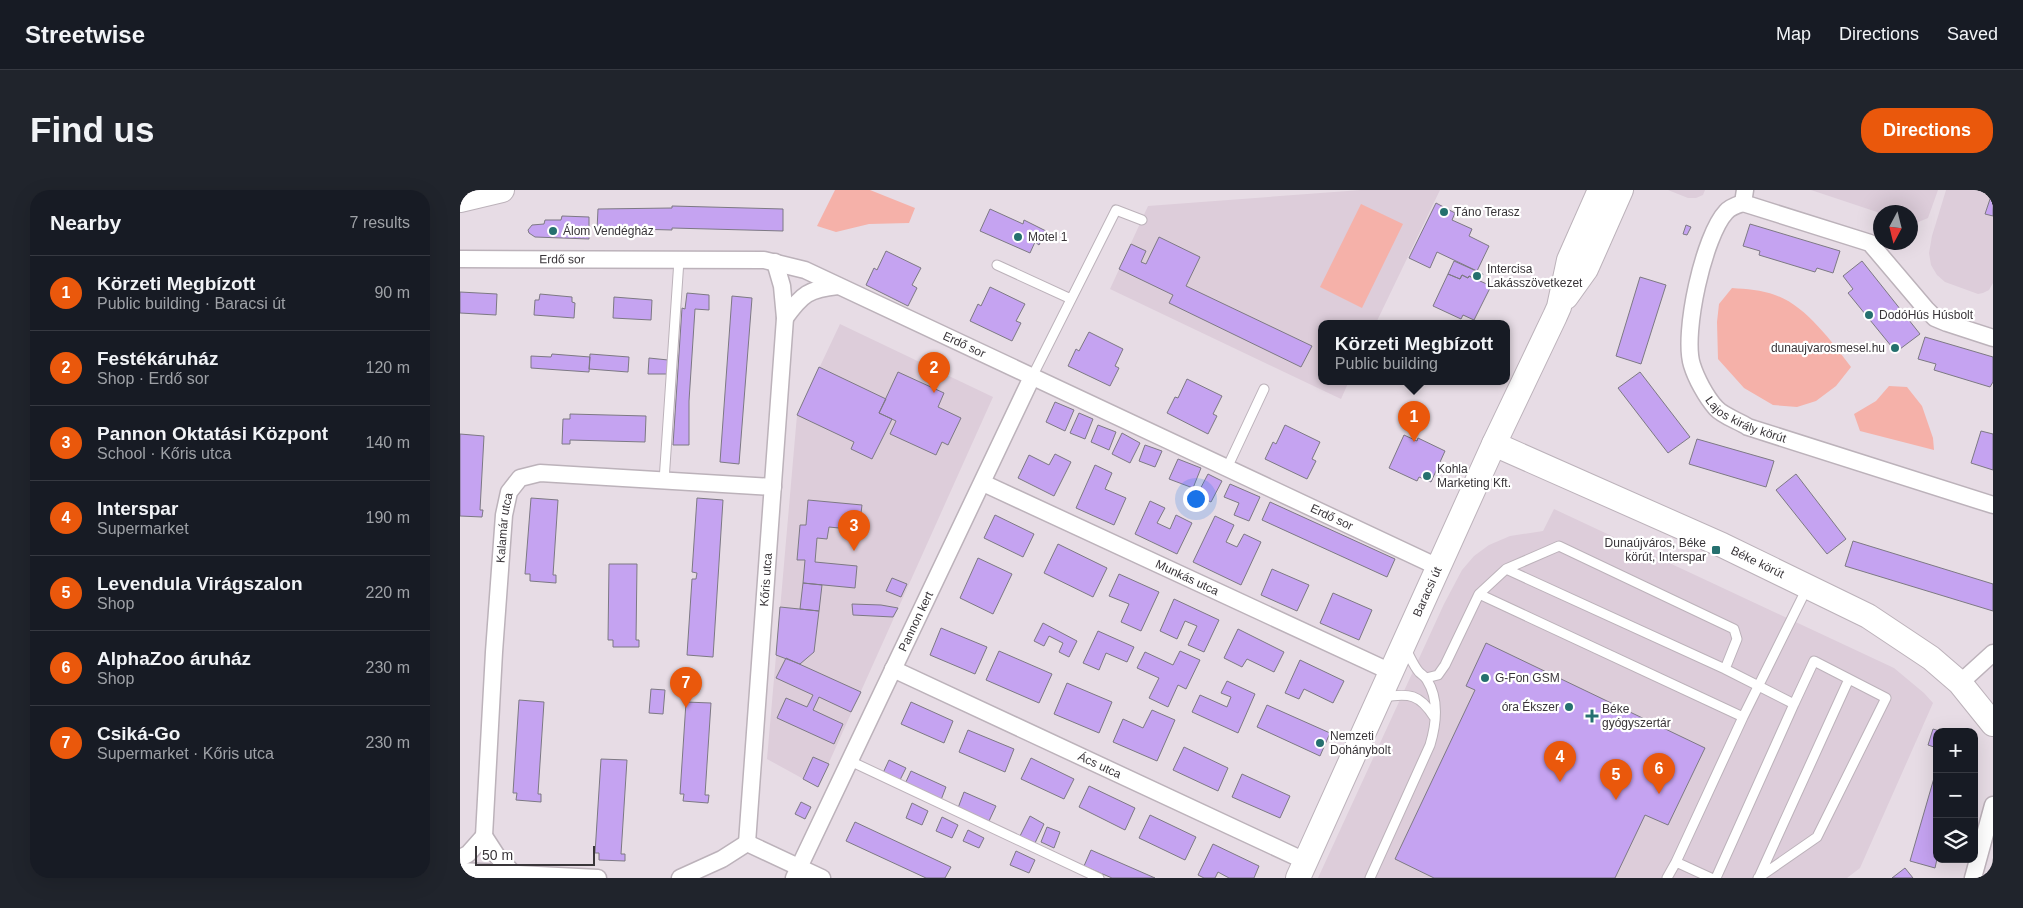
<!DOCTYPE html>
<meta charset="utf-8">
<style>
:root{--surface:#171b24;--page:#20242c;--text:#f1f3f6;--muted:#9ea1a6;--line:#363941;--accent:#ea580c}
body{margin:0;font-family:Helvetica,sans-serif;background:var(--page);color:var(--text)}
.controls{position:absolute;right:15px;bottom:15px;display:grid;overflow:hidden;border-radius:10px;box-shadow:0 5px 20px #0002}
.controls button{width:45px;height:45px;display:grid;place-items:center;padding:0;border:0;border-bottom:1px solid var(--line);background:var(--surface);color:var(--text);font:25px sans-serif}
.compass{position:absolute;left:1413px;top:15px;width:45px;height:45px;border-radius:50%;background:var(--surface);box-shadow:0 5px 20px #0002;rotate:187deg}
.scale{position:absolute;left:15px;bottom:12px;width:120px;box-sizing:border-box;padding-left:5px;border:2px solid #393539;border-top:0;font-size:14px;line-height:18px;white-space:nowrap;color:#393539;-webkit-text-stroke:4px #fff;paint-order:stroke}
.you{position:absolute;left:735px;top:308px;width:18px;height:18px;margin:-12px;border:4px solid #fff;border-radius:50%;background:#1a73e8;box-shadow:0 0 0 8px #1a73e833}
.badge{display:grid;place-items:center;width:32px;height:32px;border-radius:50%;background:var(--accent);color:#fff;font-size:16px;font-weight:700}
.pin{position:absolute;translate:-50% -41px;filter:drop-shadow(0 1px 2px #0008)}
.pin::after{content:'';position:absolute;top:26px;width:18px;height:15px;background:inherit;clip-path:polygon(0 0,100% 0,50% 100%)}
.popup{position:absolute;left:858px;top:130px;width:192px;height:65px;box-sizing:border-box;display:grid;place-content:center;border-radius:10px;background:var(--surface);filter:drop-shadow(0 1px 4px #0005);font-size:16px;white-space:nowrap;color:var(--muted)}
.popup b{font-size:19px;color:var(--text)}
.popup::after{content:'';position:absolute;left:50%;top:100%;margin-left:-10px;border:10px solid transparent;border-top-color:var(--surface)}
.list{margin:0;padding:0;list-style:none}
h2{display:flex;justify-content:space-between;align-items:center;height:65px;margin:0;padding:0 20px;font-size:21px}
h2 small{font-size:16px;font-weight:400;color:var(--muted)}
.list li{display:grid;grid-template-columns:32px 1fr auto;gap:15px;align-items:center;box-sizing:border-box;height:75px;padding:0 20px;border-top:1px solid var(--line)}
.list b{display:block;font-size:19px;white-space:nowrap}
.list p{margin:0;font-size:16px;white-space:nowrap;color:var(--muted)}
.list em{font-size:16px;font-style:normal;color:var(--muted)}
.icon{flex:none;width:28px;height:28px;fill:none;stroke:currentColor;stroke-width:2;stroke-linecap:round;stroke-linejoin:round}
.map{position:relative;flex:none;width:1533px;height:688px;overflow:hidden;border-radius:20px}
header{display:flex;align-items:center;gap:30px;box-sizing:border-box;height:70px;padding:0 25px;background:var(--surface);border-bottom:1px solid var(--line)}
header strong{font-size:24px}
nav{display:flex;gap:28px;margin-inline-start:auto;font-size:18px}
.intro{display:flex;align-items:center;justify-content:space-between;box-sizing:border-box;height:120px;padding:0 30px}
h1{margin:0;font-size:35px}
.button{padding:12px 22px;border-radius:20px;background:var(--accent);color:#fff;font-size:18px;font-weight:700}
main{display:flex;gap:30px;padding:0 30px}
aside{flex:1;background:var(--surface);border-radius:20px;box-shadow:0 5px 20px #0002}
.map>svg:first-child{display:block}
</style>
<header>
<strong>Streetwise</strong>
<nav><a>Map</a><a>Directions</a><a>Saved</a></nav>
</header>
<div class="intro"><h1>Find us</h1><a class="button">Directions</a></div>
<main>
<aside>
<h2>Nearby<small>7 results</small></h2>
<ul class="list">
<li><span class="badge">1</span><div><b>Körzeti Megbízott</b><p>Public building · Baracsi út</p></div><em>90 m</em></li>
<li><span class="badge">2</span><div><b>Festékáruház</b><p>Shop · Erdő sor</p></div><em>120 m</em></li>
<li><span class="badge">3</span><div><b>Pannon Oktatási Központ</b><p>School · Kőris utca</p></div><em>140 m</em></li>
<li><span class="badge">4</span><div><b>Interspar</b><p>Supermarket</p></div><em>190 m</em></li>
<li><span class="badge">5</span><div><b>Levendula Virágszalon</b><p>Shop</p></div><em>220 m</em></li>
<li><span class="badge">6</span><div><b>AlphaZoo áruház</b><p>Shop</p></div><em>230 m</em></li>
<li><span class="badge">7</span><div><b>Csiká-Go</b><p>Supermarket · Kőris utca</p></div><em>230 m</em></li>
</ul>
</aside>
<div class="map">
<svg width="1533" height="688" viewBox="0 0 1533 688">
<rect width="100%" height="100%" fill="#e7dce5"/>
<path fill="#ddcdda" d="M901,0h79l-64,133h-54v58h27l-8,18 -231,-110 38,-83z
M1208,0h37l-2,5 -7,3h-8z
M1351,0h127l-10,28 -12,5 -5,-1 -1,-10 -30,1z
M1486,0h47v93l-4,7 -6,3 -5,1 -33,-12 -8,-7 -6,-10 -2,-12 3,-17z
M380,134l153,73 -175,390 -51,-28 30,-344z
M1094,319l340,159 30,25 9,10 -73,165 -13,10h-529l126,-274 18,-34 12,-14 15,-11 21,-9 33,-5z"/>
<path fill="#f5b1a9" d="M375,0h35l45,18 -6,15 -40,1 -33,8 -19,-6z
M901,14l42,20 -41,84 -42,-21z
M1272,98c14,1 30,2 43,7 30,10 57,47 76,72l-15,19 -20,15 -19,6 -24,-2 -29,-17 -26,-29 -1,-37 2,-18z
M1429,196l18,1 15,19 11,32 1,12 -74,-19 -6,-17 22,-13z"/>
<path fill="#c5a3f1" stroke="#7d7983" d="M1533,0v26l-8,-2z
M976,13l19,10 -3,7 20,9 -3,7 20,10 -12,25 -40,-19 -7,16 -21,-10z
M212,16l111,3v22l-111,-3v2l-37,-1v2l-38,-1 1,-21 74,-1z
M530,19l33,15 1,-4 22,11 -7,14 -4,-3 -5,11 -50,-22z
M102,26l27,1v22l-54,-2 -6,-4 -1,-3 4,-5 12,-1 1,-4h16z
M1290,34l90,27 -7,22 -16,-5 -2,4 -56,-17 1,-4 -17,-5z
M1226,35l5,2 -4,8 -4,-1z
M699,47l41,20 -14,29 126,60 -11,21 -132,-64 4,-8 -54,-26 12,-25 15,7 -5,11 5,2z
M426,61l35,17 -9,17 5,3 -9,18 -42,-21 8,-17 3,2z
M994,71l29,13 -4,7 -10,-5 -1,2 -6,-3 -2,4 -12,-5z
M1402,71l58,73 -24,18 -48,-59 5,-4 -10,-13z
M988,84l12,5 2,-4 6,3 1,-2 22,10 -17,34 -11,-5 -2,4 -28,-13z
M1180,87l26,8 -25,79 -25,-8z
M530,97l35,17 -9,17 5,2 -9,18 -42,-20 8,-17 3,2z
M0,102l37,2 -1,21 -36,-2z
M227,103l22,2v15l-14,-1 -6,92v44h-16l9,-137 3,1z
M80,104l32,3v5l3,1 -1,15 -40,-3 1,-15h4z
M272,106l20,2 -13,166 -19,-2z
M154,107l38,3 -1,20 -38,-2z
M629,142l34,17 -8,17 4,2 -9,18 -42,-20 8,-17 3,2z
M1465,147l68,20v25l-3,5 -56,-17 2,-6 -18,-5z
M92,164l38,3 -1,15 -58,-4v-12l20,1z
M130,164l39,3 -1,15 -39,-3z
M189,168l19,2 -1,14h-19z
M359,177l67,32 -7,14 13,6 -20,40 -21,-10 3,-7 -57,-27z
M438,182l46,21 -6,14 23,11 -13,27 -6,-3 -6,13 -46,-21 6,-13 -17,-8z
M1180,182l50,65 -22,16 -50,-65z
M727,189l35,17 -9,18 4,2 -9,18 -41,-21 8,-16 3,1z
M595,212l19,8 -9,21 -19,-9z
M619,223l14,6 -8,20 -15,-6z
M110,224l76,2 -1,26 -75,-2v4h-8l1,-25h7z
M638,235l18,7 -7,18 -18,-8z
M825,235l35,17 -8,17 4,2 -9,18 -42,-20 8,-17 3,2z
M1521,241l12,3v36l-22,-7z
M662,243l18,10 -10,20 -18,-9z
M0,244l24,2 -4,74h3l-1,7 -22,-1z
M944,245l13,6 1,-3 27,13 -14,31 -12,-5 -2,4 -28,-13z
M1237,249l77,22 -8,26 -77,-23z
M685,255l17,6 -7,16 -16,-6z
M595,264l16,8 -17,34 -36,-18 11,-23 20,10z
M718,269l23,9 -8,20 -24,-9z
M635,275l17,8 -7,16 21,9 -12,27 -38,-17z
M748,284l14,7 -11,21 -14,-7z
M1336,284l50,65 -19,15 -51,-64z
M770,294l30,13 -11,24 -15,-6 5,-12 -15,-6z
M71,308l27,2 -5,75h3v8l-26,-2v-7h-5z
M237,308l26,2 -10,157 -26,-2 5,-76h4l1,-6 -5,-1z
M348,310l54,5 -3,25 -30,-3 -2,12 -10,-1 -2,24 42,4 -2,22 -52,-5 2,-23h-8l3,-35h6z
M690,311l15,7 -8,15 13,6 6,-14 16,8 -15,31 -42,-20z
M810,312l125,57 -8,18 -125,-57z
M535,325l39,19 -11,23 -39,-19z
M755,326l19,9 -8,17 11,5 7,-13 17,8 -20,43 -48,-23z
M1393,351l140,43v27l-148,-45z
M598,354l49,24 -14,29 -49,-24z
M518,368l34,16 -19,40 -33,-16z
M149,374h28l-1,76h3v7h-26v-7h-5z
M812,379l37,16 -12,26 -36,-16z
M659,384l40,18 -18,39 -20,-9 8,-18 -20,-8z
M432,388l15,6 -6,13 -15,-6z
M343,393l19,2 -3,26 -19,-2z
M873,403l39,17 -13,30 -39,-17z
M714,409l45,21 -15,32 -16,-7 9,-19 -12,-5 -8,18 -17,-8z
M392,414l29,1 17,3 -5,9 -40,-2z
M320,417l39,4 -5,41 -14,12 -24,-9z
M583,433l34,18 -8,16 -10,-5 4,-9 -14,-7 -5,10 -10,-5z
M481,438l46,19 -12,27 -45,-19z
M778,439l46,23 -10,20 -27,-13 -5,8 -18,-9z
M638,441l36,16 -7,15 -21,-9 -7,17 -16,-7z
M1026,453l219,105 -37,77 -23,-10 -30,63h-181l-39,-19 80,-169 -9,-4z
M539,461l53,23 -13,29 -53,-23z
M720,461l20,9 -14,29 -8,-4 -10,22 -19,-9 10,-20 -22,-10 8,-16 28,13z
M326,468l75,34 -10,20 -32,-15 -6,13 30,14 -9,20 -57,-26 9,-20 21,9 6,-12 -37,-17z
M840,470l44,21 -11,22 -29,-14 -5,10 -14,-6z
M767,491l28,13 -17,39 -46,-21 8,-17 27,12 4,-10 -10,-4z
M607,493l45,19 -13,31 -45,-19z
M191,499l14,1 -2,24 -14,-1z
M59,510l25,2 -6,92h3v8l-25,-2 1,-7h-4z
M226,512l25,1 -6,92h4l-1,8 -25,-2 1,-7h-4z
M451,512l42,19 -9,22 -43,-19z
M807,515l63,28 -10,23 -63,-29z
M692,520l23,10 -18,41 -44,-19 10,-23 20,9z
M1473,539l10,3h-6v16l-9,-3z
M508,540l46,19 -9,23 -46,-20z
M724,557l44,21 -10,23 -45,-21z
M353,567l16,7 -11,23 -15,-8z
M571,568l43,21 -10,20 -43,-20z
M141,569l26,1 -6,94h4v7l-26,-1v-7h-4z
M429,570l17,8 -6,12 -17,-7z
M451,581l35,16 -5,13 -36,-16z
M782,584l48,22 -10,22 -48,-21z
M1474,588l3,1v80l-2,9 -25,-7z
M629,596l46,22 -10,22 -46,-23z
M504,602l32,14 -7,15 -31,-13z
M341,612l10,5 -6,12 -10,-5z
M452,613l16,8 -6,14 -16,-7z
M690,625l46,22 -11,23 -46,-22z
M570,626l14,8 -9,19 -15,-7z
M482,627l16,8 -6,13 -16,-7z
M395,632l96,45 -6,11h-19l-80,-37z
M587,637l13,5 -6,16 -13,-6z
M508,640l16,8 -5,10 -16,-7z
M753,654l46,22 -5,12h-25l-11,-6 -3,6h-11l-6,-3z
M631,660l64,28h-43l-28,-12z
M556,661l19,9 -6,13 -19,-8z
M1445,678l8,10h-21z"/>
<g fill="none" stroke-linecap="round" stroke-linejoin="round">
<defs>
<path id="lane" d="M537,75l74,34
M572,187l84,-167 26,10
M767,278l37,-79
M204,291l15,-221
M1046,379l53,-23 175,83 3,10 -12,30
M1019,404l264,123
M966,488l12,-3 7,-10 34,-71 27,-25 219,100 69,35 20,-43 72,37 -69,139 -59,41
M924,507c25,-4 36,-3 50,20
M390,571l249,117
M1299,687l90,-198
M910,688l60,-133c6,-20 9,-46 -3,-65 -2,-4 -5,-5 -8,-8 -6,-7 -9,-16 -14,-24
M1207,688l9,-16
M1251,688l-35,-16 67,-145 64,-129
M1256,688l78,-174"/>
<g id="street">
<path d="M1285,0l-2,13 127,40 56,66 9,9 12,5 46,15"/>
<path id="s1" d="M1283,13c-6,2 -13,4 -17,9 -22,23 -44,122 -34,153 4,13 14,32 24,43 7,8 23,13 32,19l245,78"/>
<path id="s2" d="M0,69l304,1 41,10 633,297"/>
<path d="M325,128c17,-24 24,-29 53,-32"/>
<path id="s3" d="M523,293l408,189"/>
<path id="s4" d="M433,479l412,192"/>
<path d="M1500,493l33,-30"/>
<path id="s5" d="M24,646l10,-184 10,-137 5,-23 11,-14 20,-5 233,14"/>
<path d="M24,646l13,20 16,17"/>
<path id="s6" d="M287,653l38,-525 -3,-32 -7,-24"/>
<path d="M287,653l75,35"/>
<path d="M0,668l8,-4 16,-18"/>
<path d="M0,681l138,7"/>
<path d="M220,688l42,-19 25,-16"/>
<path id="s7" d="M334,688l238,-501"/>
<path d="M1513,688l20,-73"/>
</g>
<g id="secondary">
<path d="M0,10l42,-10"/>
<path d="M1106,107l20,-28 35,-79"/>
<path id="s8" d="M1034,254l228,101 146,71 63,42 29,25 33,41"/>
<path id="s9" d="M838,688l196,-434 61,-128 4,-9 10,-47 31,-70"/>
</g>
</defs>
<use href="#lane" stroke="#bcb2ba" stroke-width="11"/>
<use href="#street" stroke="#bcb2ba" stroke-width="19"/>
<use href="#secondary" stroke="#bcb2ba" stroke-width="26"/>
<use href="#lane" stroke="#fff" stroke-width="9"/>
<use href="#street" stroke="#fff" stroke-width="16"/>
<use href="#secondary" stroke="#fff" stroke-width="24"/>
</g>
<g fill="#25706f" stroke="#fff" stroke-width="2">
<circle cx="984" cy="22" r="5"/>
<circle cx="93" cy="41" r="5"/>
<circle cx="558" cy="47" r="5"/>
<circle cx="1017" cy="86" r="5"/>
<circle cx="1409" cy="125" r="5"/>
<circle cx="1435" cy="158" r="5"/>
<circle cx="967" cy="286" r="5"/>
<rect x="1251" y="355" width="10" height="10" rx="2.5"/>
<circle cx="1025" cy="488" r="5"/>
<circle cx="1109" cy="517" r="5"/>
<path d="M1129.5 518.5h5v5h5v5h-5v5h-5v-5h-5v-5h5z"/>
<circle cx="860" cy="553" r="5"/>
</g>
<g text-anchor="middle" stroke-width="4.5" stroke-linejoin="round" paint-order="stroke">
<g font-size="12" fill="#393539" stroke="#fff" text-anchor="start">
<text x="994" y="26">Táno Terasz</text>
<text x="103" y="45">Álom Vendégház</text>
<text x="568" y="51">Motel 1</text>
<text x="1027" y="83">Intercisa<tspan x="1027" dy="14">Lakásszövetkezet</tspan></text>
<text x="1419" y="129">DodóHús Húsbolt</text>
<text x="1425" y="162" text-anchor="end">dunaujvarosmesel.hu</text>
<text x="977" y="283">Kohla<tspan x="977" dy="14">Marketing Kft.</tspan></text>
<text x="1246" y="357" text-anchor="end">Dunaújváros, Béke<tspan x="1246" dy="14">körút, Interspar</tspan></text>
<text x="1035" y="492">G-Fon GSM</text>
<text x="1099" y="521" text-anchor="end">óra Ékszer</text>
<text x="1142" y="523">Béke<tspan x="1142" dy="14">gyógyszertár</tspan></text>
<text x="870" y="550">Nemzeti<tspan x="870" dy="14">Dohánybolt</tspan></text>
</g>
<g font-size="12" fill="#393539" stroke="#fff">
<text dy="4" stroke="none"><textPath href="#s2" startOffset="102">Erdő sor</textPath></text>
<text dy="4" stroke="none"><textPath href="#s2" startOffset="522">Erdő sor</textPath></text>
<text dy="4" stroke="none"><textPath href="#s1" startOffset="261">Lajos király körút</textPath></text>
<text dy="4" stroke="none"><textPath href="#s2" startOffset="928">Erdő sor</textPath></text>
<text dy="4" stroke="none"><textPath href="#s5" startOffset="309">Kalamár utca</textPath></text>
<text dy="4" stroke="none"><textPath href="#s8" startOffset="289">Béke körút</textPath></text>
<text dy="4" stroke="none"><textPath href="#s3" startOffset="225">Munkás utca</textPath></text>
<text dy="4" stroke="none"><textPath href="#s6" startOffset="264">Kőris utca</textPath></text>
<text dy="4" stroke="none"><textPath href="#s9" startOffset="314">Baracsi út</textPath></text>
<text dy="4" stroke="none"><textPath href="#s7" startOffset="284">Pannon kert</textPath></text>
<text dy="4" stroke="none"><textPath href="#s4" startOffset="228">Ács utca</textPath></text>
</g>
</g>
</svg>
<div class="controls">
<button>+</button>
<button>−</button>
<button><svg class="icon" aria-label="layers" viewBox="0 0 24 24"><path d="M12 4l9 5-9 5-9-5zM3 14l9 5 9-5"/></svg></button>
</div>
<svg class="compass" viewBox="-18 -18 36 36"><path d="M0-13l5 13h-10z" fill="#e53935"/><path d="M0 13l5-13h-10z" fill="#9ea1a6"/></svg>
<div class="scale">50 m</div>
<div class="you"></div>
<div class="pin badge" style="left:954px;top:252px">1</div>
<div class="popup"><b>Körzeti Megbízott</b>Public building</div>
<div class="pin badge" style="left:474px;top:203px">2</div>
<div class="pin badge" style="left:394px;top:361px">3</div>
<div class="pin badge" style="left:1100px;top:592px">4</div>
<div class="pin badge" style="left:1156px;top:610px">5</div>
<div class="pin badge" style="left:1199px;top:604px">6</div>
<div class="pin badge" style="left:226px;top:518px">7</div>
</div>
</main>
